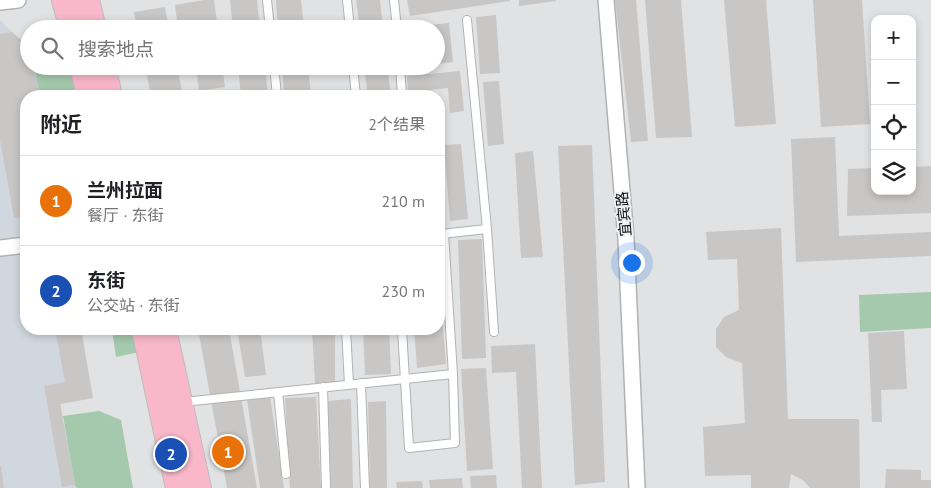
<!DOCTYPE html>
<html lang="zh">
<meta charset="utf-8">
<style>
:root{--surface:#fff;--page:#f2f2f2;--text:#202124;--muted:#757577;--line:#e0e0e0;--accent:#327b7f}
body{margin:0;font-family:"PT Sans","Noto Sans SC",sans-serif;background:var(--page);color:var(--text)}
.controls{position:absolute;right:15px;top:15px;display:grid;overflow:hidden;border-radius:10px;box-shadow:0 2px 8px #0003}
.controls button{width:45px;height:45px;display:grid;place-items:center;padding:0;border:0;border-bottom:1px solid var(--line);background:var(--surface);color:var(--text);font:25px sans-serif}
.you{position:absolute;left:631px;top:262px;width:18px;height:18px;margin:-12px;border:4px solid #fff;border-radius:50%;background:#1a73e8;box-shadow:0 0 0 8px #1a73e833}
.badge{display:grid;place-items:center;width:32px;height:32px;border-radius:50%;background:var(--accent);color:#fff;font-size:16px;font-weight:700}
.pin{position:absolute;translate:-50% -50%;border:2px solid #fff;box-shadow:0 1px 5px #0006}
.list{margin:0;padding:0;list-style:none}
h2{display:flex;justify-content:space-between;align-items:center;height:65px;margin:0;padding:0 20px;font-size:21px}
h2 small{font-size:16px;font-weight:400;color:var(--muted)}
.list li{display:grid;grid-template-columns:32px 1fr auto;gap:15px;align-items:center;box-sizing:border-box;height:90px;padding:0 20px;border-top:1px solid var(--line)}
.list b{display:block;font-size:19px;white-space:nowrap}
.list p{margin:0;font-size:16px;white-space:nowrap;color:var(--muted)}
.list em{font-size:16px;font-style:normal;color:var(--muted)}
.icon{flex:none;width:28px;height:28px;fill:none;stroke:currentColor;stroke-width:2;stroke-linecap:round;stroke-linejoin:round}
.map{position:relative;flex:none;width:931px;height:488px;overflow:hidden}
.search{position:absolute;background:var(--surface);box-shadow:0 2px 8px #0003;left:20px;top:20px;width:425px;height:55px;display:flex;align-items:center;gap:12px;box-sizing:border-box;padding:0 18px;border-radius:28px;color:var(--muted);font-size:19px}
.panel{position:absolute;background:var(--surface);box-shadow:0 2px 8px #0003;left:20px;top:90px;width:425px;height:245px;border-radius:20px}
.map>svg:first-child{display:block}
</style>
<div class="map">
<svg width="931" height="488" viewBox="0 0 931 488">
<rect width="100%" height="100%" fill="#e1e2e3"/>
<path fill="#d0d7de" d="M0,20l12,12 17,34h5l6,30h-14v233h55l12,69 -33,6 17,84h-77z"/>
<path fill="#a4c9ac" d="M34,66h48l7,30h-49z
M931,292v36l-71,4 -1,-37z
M112,329h32l5,21 -33,7z
M99,411l22,9 12,68h-56l-2,-3 -12,-69z"/>
<path fill="#c9c7c6" d="M204,0h10l4,29h-40l-3,-24z
M230,0h27l3,29h-27z
M276,0h25l3,29h-26z
M356,0h24l3,29h-23z
M407,0h103v1l-100,15z
M519,0h37v1l-37,5z
M615,0h21l12,141 -17,1z
M645,0h36l11,137 -36,1z
M724,0h42l10,124 -41,3z
M813,0h49l8,124 -49,3z
M165,7l4,22h-32l-3,-17z
M496,15l4,58 -20,1 -4,-57z
M449,23l4,39 -17,2v-35h-8v-4z
M12,32l17,15v19h5l6,30h-14l-1,141 -3,-20 -8,1 -14,-78v-106z
M145,66h32l6,30h-32z
M196,66h26l3,21 -26,4z
M238,66h27l3,30h-27z
M282,66h26l3,30h-27z
M364,66h23l4,30h-23z
M460,71l4,40 -14,2 -2,-25 -27,3v5h-13l-1,-20z
M499,81l5,63 -16,2 -5,-64z
M835,137l4,99 92,-4v24l-135,6 -5,-123z
M461,144l7,75 -18,2 -6,-76z
M592,145l13,337 -30,3 -17,-339z
M533,151l10,106 -22,1 -6,-105z
M931,166v47l-84,3 1,-47 27,-1v23h37v-24z
M781,228l7,191h71l1,69h-50l-6,-7 -13,-7 -2,14h-38v-13l-46,1 -2,-49 42,-4 -3,-60 -16,-6 -10,-10v-18l8,-12 15,-7 -2,-51 -29,1 -2,-28z
M482,239l4,119 -24,1 -4,-119z
M26,260v23h-1l-4,-22z
M439,291h1l6,73 -29,4 -3,-39h25z
M55,329h26l12,69 -33,6 15,81 -13,2 -18,-101 21,-4z
M198,329h31l28,159h-30z
M237,329h23l6,46 -21,2z
M312,329h23v54l-20,1z
M363,329h26l2,45 -26,1z
M904,331l3,58 -26,1 1,32h-10l-4,-89z
M535,344l7,144h-20l-6,-116 -24,1 -1,-27z
M486,368l7,101 -26,2 -6,-102z
M270,396l14,92h-24l-13,-88z
M316,397l5,91h-31l-5,-90z
M351,399l2,89h-22l-3,-87z
M386,401l1,87h-17l-2,-86z
M0,466h1l3,22h-4z
M886,469l35,1v10h10v8h-46z
M496,475l1,13h-26l-1,-12z
M462,478l1,10h-33l-1,-8z
M422,481l1,7h-26l-1,-6z"/>
<g fill="none" stroke-linecap="round" stroke-linejoin="round">
<defs>
<path id="lane" d="M267,0l3,29
M347,0l3,29
M394,0l3,29
M467,20l20,209 7,103
M274,66l3,30
M353,66l3,30
M400,66l2,30
M441,234l46,-5
M444,234l9,140
M346,329l3,55
M361,383l4,105
M323,387l3,101
M278,392l8,82
M183,402c90,-10 180,-19 270,-28l2,69 -46,5 -7,-119"/>
<path id="street" d="M606,0l20,239 11,249
M0,2l18,-2
M0,248l26,-3"/>
<path id="primary" d="M64,0l8,29
M87,0l7,29
M82,66l7,30
M103,66l7,30
M144,329l34,159
M164,329l35,159"/>
</defs>
<use href="#lane" stroke="#b1b2b3" stroke-width="10"/>
<use href="#street" stroke="#b1b2b3" stroke-width="18"/>
<use href="#primary" stroke="#bcbdbd" stroke-width="26"/>
<use href="#lane" stroke="#fff" stroke-width="8"/>
<use href="#street" stroke="#fff" stroke-width="15"/>
<use href="#primary" stroke="#f8b8c9" stroke-width="24"/>
</g>
<g text-anchor="middle" stroke-width="4" stroke-linejoin="round" paint-order="stroke">
<g font-size="15" fill="#111212" stroke="#eef0f1">
<text transform="translate(624 214) rotate(-95)" y="5">宜宾路</text>
</g>
</g>
</svg>
<div class="controls">
<button>+</button>
<button>−</button>
<button><svg class="icon" aria-label="locate" viewBox="0 0 24 24"><circle cx="12" cy="12" r="6"/><path d="M12 2v4M12 18v4M2 12h4M18 12h4"/></svg></button>
<button><svg class="icon" aria-label="layers" viewBox="0 0 24 24"><path d="M12 4l9 5-9 5-9-5zM3 14l9 5 9-5"/></svg></button>
</div>
<div class="you"></div>
<div class="pin badge" style="left:228px;top:452px;background:#e8710a">1</div>
<div class="pin badge" style="left:171px;top:454px;background:#1a4fb4">2</div>
<div class="search"><svg class="icon" aria-label="search" viewBox="0 0 24 24"><circle cx="10" cy="10" r="6"/><path d="M15 15l6 6"/></svg>搜索地点</div>
<section class="panel">
<h2>附近<small>2个结果</small></h2>
<ul class="list">
<li><span class="badge" style="background:#e8710a">1</span><div><b>兰州拉面</b><p>餐厅 · 东街</p></div><em>210 m</em></li>
<li><span class="badge" style="background:#1a4fb4">2</span><div><b>东街</b><p>公交站 · 东街</p></div><em>230 m</em></li>
</ul>
</section>
</div>
